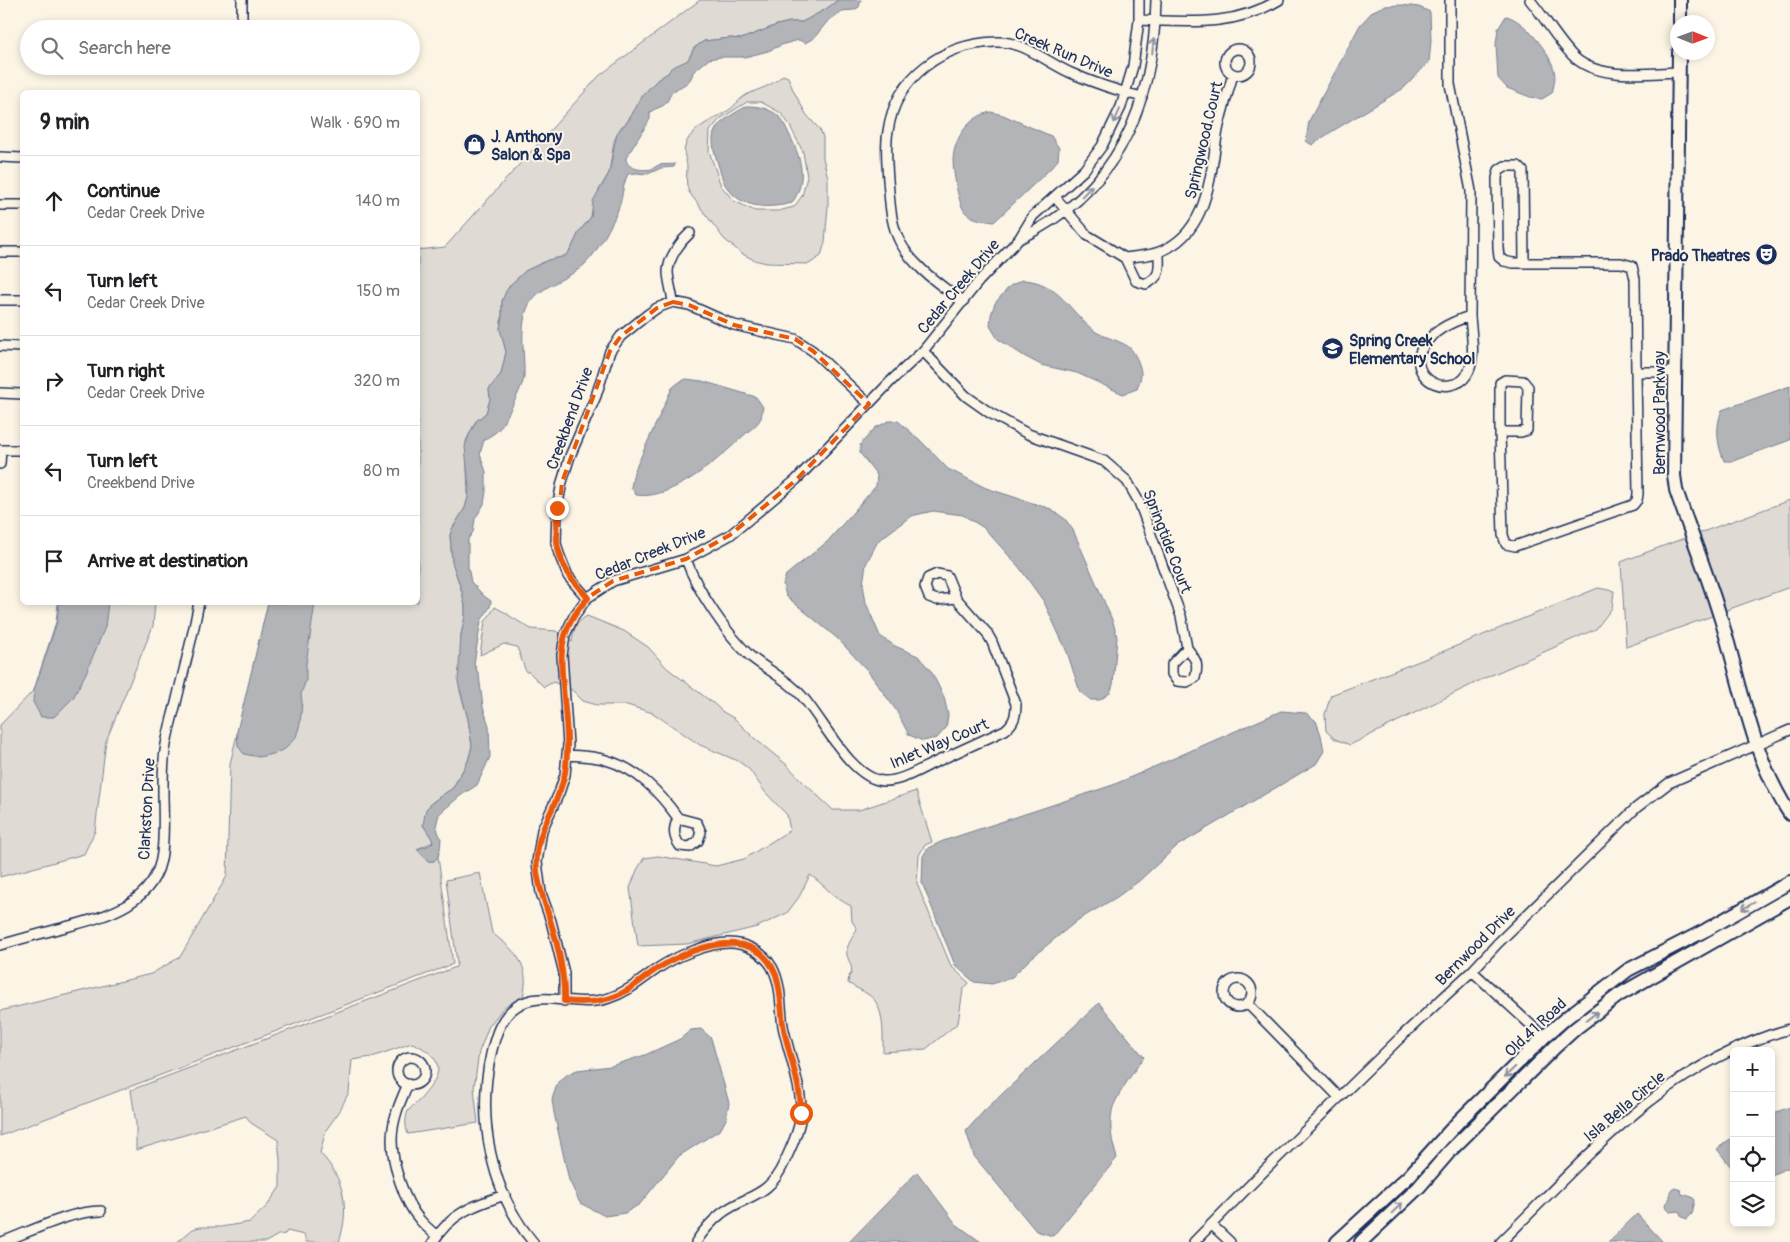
<!DOCTYPE html>
<meta charset="utf-8">
<style>
:root{--surface:#fff;--page:#f6f6f6;--text:#202124;--muted:#757577;--line:#e0e0e0}
body{margin:0;font-family:Pangolin,sans-serif;background:var(--page);color:var(--text)}
.controls{position:absolute;right:15px;bottom:15px;display:grid;overflow:hidden;border-radius:8px;box-shadow:0 2px 8px #0003}
.controls button{width:45px;height:45px;display:grid;place-items:center;padding:0;border:0;border-bottom:1px solid var(--line);background:var(--surface);color:var(--text);font:25px sans-serif}
.compass{position:absolute;left:1670px;top:15px;width:45px;height:45px;border-radius:50%;background:var(--surface);box-shadow:0 2px 8px #0003;rotate:91deg}
.stop{position:absolute;width:15px;height:15px;margin:-11px;border:4px solid #ea580c;border-radius:50%;background:#fff}
.stop.end{background:#ea580c;border-color:#fff;box-shadow:0 1px 5px #0008}
.list{margin:0;padding:0;list-style:none}
h2{display:flex;justify-content:space-between;align-items:center;height:65px;margin:0;padding:0 20px;font-size:21px}
h2 small{font-size:16px;font-weight:400;color:var(--muted)}
.list li{display:grid;grid-template-columns:32px 1fr auto;gap:15px;align-items:center;box-sizing:border-box;height:90px;padding:0 20px;border-top:1px solid var(--line)}
.list b{display:block;font-size:19px;white-space:nowrap}
.list p{margin:0;font-size:16px;white-space:nowrap;color:var(--muted)}
.list em{font-size:16px;font-style:normal;color:var(--muted)}
.icon{flex:none;width:28px;height:28px;fill:none;stroke:currentColor;stroke-width:2;stroke-linecap:round;stroke-linejoin:round}
.map{position:relative;flex:none;width:1790px;height:1242px;overflow:hidden}
.search{position:absolute;background:var(--surface);box-shadow:0 2px 8px #0003;left:20px;top:20px;width:400px;height:55px;display:flex;align-items:center;gap:12px;box-sizing:border-box;padding:0 18px;border-radius:28px;color:var(--muted);font-size:19px}
.panel{position:absolute;background:var(--surface);box-shadow:0 2px 8px #0003;left:20px;top:90px;width:400px;height:515px;border-radius:8px}
.map>svg:first-child{display:block}
</style>
<div class="map">
<svg width="1790" height="1242" viewBox="0 0 1790 1242">
<rect width="100%" height="100%" fill="#fcf5e5"/>
<filter id="ink" filterUnits="userSpaceOnUse"><feTurbulence type="fractalNoise" baseFrequency=".02" numOctaves="2"/><feDisplacementMap in="SourceGraphic" scale="10" xChannelSelector="R" yChannelSelector="G"/><feConvolveMatrix kernelMatrix="1 2 1 2 8 2 1 2 1" color-interpolation-filters="sRGB"/></filter>
<g filter="url(#ink)">
<path fill="#dfdbd4" stroke="#7d8599" fill-rule="evenodd" d="M700,0h138l-12,9 -24,13h-12l-13,3 -36,14 -11,-1 -26,3 -10,7 -6,12 -31,20 -14,15 -6,12 -7,9 -2,5 -7,6 -7,14 -5,32 -10,17 -8,27 -12,15 -8,17 -5,6 -4,2 -14,3 -23,11 -23,30v16l-2,11 6,24 -5,22 -12,15 1,10 -4,14 -10,8 -10,20 2,56 -3,11 -13,21 -2,6 2,27 10,30 3,14v11l-4,18 -1,56 8,28 4,27 -4,15 -12,21 -3,6 -22,15 -8,22 8,12 2,5 -16,7 11,12h6l4,-4 15,107 -453,172v-125l151,-37 29,-17 47,-81 3,-112 38,-161 150,-1v-352l27,-3 154,-171z
M783,75l5,2 5,13 13,24 14,16 3,7v21l5,20v28l-3,36 -4,14 -12,8 -42,-1 -13,-3 -13,-7 -17,-14 -35,-47c-4,-9 -2,-17 -2,-26 -1,-7 -4,-13 -2,-19 4,-19 29,-27 44,-37 6,-4 10,-11 17,-15 16,-8 23,-7 37,-20zM747,102h14l20,11 8,11 14,28 4,25 -5,19 -8,11 -16,4h-23l-21,-10 -13,-15 -12,-35 1,-20 10,-12z
M1790,500v87l-66,24 -27,-77z
M1687,537l28,78 -89,32 -5,-85z
M1598,588l16,3 -2,17 -16,21 -111,49 -135,67 -15,-6 -9,-8 -1,-17 6,-19 91,-35z
M58,603h97l-2,23 -47,115 -11,90 -11,23 -84,23v-152l34,-35 22,-68z
M495,607l13,7v1l23,14 25,2 16,11c1,-12 4,-20 15,-26l37,15 24,16 19,21 46,35 10,9 12,7 19,19 33,27 14,15 32,30h26l57,-19 16,51 -7,3 -6,10 -2,29 34,82 18,17 -6,7 -5,33 -32,26 -43,3c0,-16 2,-47 -14,-57 -7,-5 -14,-7 -21,-12l1,-7 2,-2c2,-8 -2,-11 -4,-19 -2,-8 6,-18 10,-26l-5,-8 -1,-15c-19,-9 -25,-20 -41,-31l-11,22 -12,16 -30,14 -70,17 -49,2 -8,-58 7,-18 7,-12 14,-2 58,10 28,-7 46,-29 -3,-15 -22,-23 -16,-23 -11,-8 -38,-16 -47,-32 -26,-8h-30l-14,-4 -11,-11 -19,-8 -9,5 -15,-15h-3l-9,-25 -13,-3 -24,11 5,-33z
M480,873l12,60c15,12 31,23 33,44 1,6 -1,14 -2,20l-19,10 -15,19 -10,26 -5,36 4,35 -70,11c-3,-7 -3,-16 0,-23 3,-4 8,-8 12,-11 5,-7 13,-15 16,-23 8,-17 -11,-29 -24,-34l-40,14 -20,3 -3,32 -10,20 -13,18 -6,23c25,26 30,56 19,89h-33l-2,-7 -17,-4 -2,3 -7,1 -12,7h-89l16,-13 7,-2h21l29,-5 17,-16 13,-19v-27l-2,-20 -27,-17 -5,-7 -110,34v-26l-5,-34 325,-123 1,-4 -11,-83z"/>
<path fill="#b2b4b8" stroke="#767f94" d="M838,0h23l-2,7 -5,3 -12,1 -15,11 -13,16 -9,5 -6,-3 -15,4 -16,7 -23,6h-25l-11,2 -16,13c-2,14 -15,13 -22,22 -2,3 -4,9 -7,11 -4,3 -10,3 -14,8v6l-24,39c0,11 16,13 26,11 2,-1 4,-3 7,-4 5,-1 11,0 16,-1l-1,3 -13,1 -13,6 -12,-1 -8,1c-5,10 -5,19 -8,30 -4,14 -23,49 -34,59 -16,17 -51,23 -59,46 -8,21 -2,47 -3,69 -1,7 -20,46 -25,51 -4,5 -10,7 -15,11l-4,14 6,18v19l-2,13 -9,15 -2,13 -5,7v28l3,15 13,14 7,5 -1,6 -9,14 -7,43 5,11 4,32 6,19 1,31 -13,28 -17,11 -21,18 -3,12 5,13 -1,10 -2,8 -4,4h-6l-11,-12 13,-4 3,-3 -2,-5 -8,-12 3,-16 13,-12 14,-9 15,-27 4,-15 -4,-27 -10,-37 3,-48 4,-17v-11l-3,-14 -10,-30 -2,-27 2,-6 13,-21 3,-11 1,-8 -4,-43 4,-11 7,-14 10,-8 4,-14 -1,-10 12,-15 5,-22 -6,-23 2,-12v-16l4,-10 5,-7 14,-13 23,-11 14,-3 4,-2 5,-6 8,-17 12,-15 2,-16 16,-28 8,-40 11,-12 15,-26 14,-15 11,-7 3,-5 17,-8 6,-12 10,-7 26,-3 11,1 36,-14 13,-3h12l24,-13z
M1401,5l18,2 11,5 1,29 -2,21 -25,26 -73,44 -19,13 -6,-4 3,-20 51,-96 13,-14 11,-5z
M1506,16c17,3 44,36 48,54 2,7 0,15 -2,23l-10,6 -12,-2 -23,-9 -9,-10 -2,-34 2,-15z
M747,106c11,0 20,2 29,8 6,4 10,13 13,20 12,23 19,46 3,69 -24,6 -51,6 -66,-17 -4,-6 -6,-16 -8,-22 -3,-9 -7,-22 -4,-31 4,-12 23,-21 33,-27z
M991,112l12,3 48,21 8,12 -1,12 -8,9 -56,53c-9,-1 -23,-3 -29,-10 -5,-7 -7,-18 -9,-26 -1,-8 -3,-18 -3,-26 1,-23 17,-44 38,-48z
M1022,280c38,1 48,34 74,52 10,6 29,10 35,17 5,6 10,18 10,25 0,5 -3,11 -4,15l-14,5 -46,-21 -36,-8 -17,-9 -26,-17 -8,-13 1,-11 4,-12 15,-17z
M686,379l16,2 54,16 7,10c-1,3 -1,8 -2,11 -3,7 -14,14 -19,19 -24,23 -71,64 -106,58l-5,-8 3,-15 38,-84 6,-5z
M1790,386v54l-57,21h-9c-7,-17 -9,-34 -2,-51z
M889,421h9l22,19 28,29 38,19 65,21 14,10 8,11 40,92 4,15 -4,48 -3,8 -10,7h-9l-11,-8 -13,-40 -23,-50 -25,-35 -35,-39 -21,-13 -30,-4 -22,5 -33,25 -12,23 -3,20 3,19 14,33 15,10 23,10 13,15 13,26 4,18 -2,13 -9,10 -14,3 -14,-6 -13,-25 -29,-40 -29,-31 -52,-43 -3,-12 3,-9 41,-33 49,-56 1,-11 -17,-22v-8l15,-17z
M59,603h49l-3,24 -19,46 -13,25 -19,19h-13l-8,-15 1,-12 23,-68z
M268,603h47l-9,61v16l-5,14 1,8 -2,22 -4,13 -11,12 -12,5 -14,3 -15,-3 -6,-8 -1,-15z
M1281,711l25,2 10,8 5,14 3,16 -8,13 -139,82 -38,35 -22,16 -39,23 -48,39 -18,18 -20,7 -18,-2 -19,-17 -33,-82 1,-27 5,-8 15,-7 170,-56z
M1099,1003l45,54c-8,11 -30,42 -32,54 -3,17 0,31 5,47l-64,78 -17,-5 -62,-75 -8,-25 18,-20z
M701,1029l10,9 18,65 -3,16 -5,10 -42,27 -39,48 -15,9 -20,3 -25,-13 -11,-23 -15,-67 -2,-14 6,-17 10,-8 9,-4 34,-4 34,-11 35,-16 11,-9z
M1790,1107v60l-19,8v-61z
M1734,1136v35l-17,-22z
M917,1172l39,52 25,18h-132z
M1675,1188l6,2 1,4 10,3 3,3 -3,14 -5,5 -5,-2 -3,-6 -9,1 -4,-3 -1,-5 5,-6v-7z
M1637,1214l26,28h-55z"/>
<g fill="none" stroke-linecap="round" stroke-linejoin="round">
<defs>
<path id="street" d="M242,0v29
M1450,0v84l21,107 -1,125
M1530,0c15,18 26,38 42,55 24,26 75,18 107,17
M1139,20c50,2 95,7 140,-20
M1225 62a13 13 0 1 1 26 0a13 13 0 1 1-26 0Z
M0,157l22,1
M1055,197l32,38 38,23c10,-2 24,-2 34,-6 50,-19 51,-77 59,-122 4,-19 10,-37 15,-56
M0,205h22
M1019,239c99,-47 135,-134 137,-239
M0,252h22
M1125,258l11,23 10,3c16,-8 13,-16 13,-31
M1524,263l-1,-92 -5,-5h-13l-6,4 -2,8 1,70 1,9 5,4 9,2h108l11,3 3,13 1,93
M0,300h22
M673,302c-1,-10 -5,-21 -5,-31 1,-14 12,-29 22,-38
M963,302c-22,-17 -49,-34 -63,-60 -10,-19 -10,-41 -12,-62 -1,-16 -3,-33 0,-49 8,-55 55,-87 107,-89 28,-2 51,20 76,31 23,10 47,18 71,24
M1470,316c1,18 7,45 -4,60 -3,5 -10,8 -16,9 -22,4 -40,-19 -27,-38 9,-16 31,-26 47,-31z
M0,346l22,1
M923,351l43,45 24,17 38,21 76,27 23,20 12,21 42,114 6,32
M0,393l22,1
M1500,432v-49l5,-3 18,1 5,6 -1,43 -6,2h-21l3,103 3,9 9,2 118,-41 4,-5 1,-6 -2,-122h39
M0,450h22
M0,464l1,-14
M686,559c11,32 40,74 64,97 17,14 37,23 51,39 22,24 49,83 82,86 18,1 37,-12 53,-19 23,-11 46,-21 69,-32 9,-7 11,-14 11,-26l-24,-62 -5,-9 -31,-35
M937,574l10,2 9,22 -19,2 -8,-3 -4,-10 3,-9z
M587,598l-19,-22 -9,-22 -3,-11 1,-35 5,-26 8,-26 26,-60 14,-45 11,-15 26,-21 10,-7 16,-6 16,3 45,20 61,14 18,12 56,53
M1187,648c9,12 12,15 8,30l-8,4 -10,-1 -5,-7v-10z
M567,755c13,1 27,1 39,5 32,9 54,33 72,58
M678,818l19,5 4,9 -3,9 -8,6 -10,-1c-7,-10 -7,-17 -2,-28z
M0,945c21,-6 42,-12 62,-17 41,-11 94,-23 100,-75 4,-34 -2,-68 3,-102 2,-16 7,-32 11,-48 8,-34 17,-67 23,-101
M1472,971l72,66
M1224 993a14 14 0 1 1 28 0a14 14 0 1 1-28 0Z
M564,1001v-28l-13,-52 -10,-28 -4,-31 5,-32 17,-37 6,-18 3,-30 -6,-90 3,-20 9,-19 13,-18 26,-17 73,-22 44,-24 66,-55 96,-100 31,-29 56,-70 40,-42 14,-23 51,-46 18,-24 19,-39 12,-41 6,-46v-20
M1247,1003l92,94
M397 1071a14 14 0 1 1 28 0a14 14 0 1 1-28 0Z
M408,1084c-8,18 -16,36 -16,56 0,24 12,62 28,80 5,6 11,11 17,16
M1212,1225l18,17
M2,1242c30,-11 68,-31 99,-31
M433,1242c18,-29 41,-37 72,-47
M533,1242c-43,-51 -56,-124 -42,-188 4,-17 9,-37 26,-48 25,-17 61,3 92,-8 19,-6 32,-18 48,-29 17,-12 51,-26 72,-26 17,0 34,9 43,24 10,18 8,40 11,59 5,25 20,65 18,89 -2,16 -10,33 -17,48 -16,35 -36,31 -62,50 -10,8 -19,18 -26,29
M1194,1242l69,-70 140,-137 69,-64 26,-28 138,-135 33,-25 121,-53
M1501,1242c87,-86 166,-180 289,-213"/>
<path id="secondary" d="M1680,22v-22
M1679,52l-5,423 2,15c14,41 30,81 43,123 22,67 31,141 71,201
M1337,1242l72,-66 49,-54 86,-85 22,-19 62,-48 78,-40 84,-48
M1361,1242l58,-55 31,-36 105,-104 21,-19 43,-33 171,-97"/>
</defs>
<use href="#street" stroke="#1b2f5e" stroke-width="12"/>
<use href="#secondary" stroke="#1b2f5e" stroke-width="16"/>
<use href="#street" stroke="#fcf5e5" stroke-width="9"/>
<use href="#secondary" stroke="#fcf5e5" stroke-width="12"/>
</g>
<defs><path id="oneway-shaft" d="M-6 0H5M1.5-3L5.5 0L1.5 3" fill="none" stroke-width="1.6" stroke-linecap="round" stroke-linejoin="round" transform="scale(1.25)"/></defs>
<g stroke="#8c92a2">
<use href="#oneway-shaft" transform="translate(1153 46) rotate(-84)"/>
<use href="#oneway-shaft" transform="translate(1117 116) rotate(114)"/>
<use href="#oneway-shaft" transform="translate(1087 191) rotate(-46)"/>
<use href="#oneway-shaft" transform="translate(1748 906) rotate(150)"/>
<use href="#oneway-shaft" transform="translate(1592 1016) rotate(-38)"/>
<use href="#oneway-shaft" transform="translate(1510 1072) rotate(136)"/>
<use href="#oneway-shaft" transform="translate(1397 1208) rotate(-44)"/>
</g>
</g>
<g fill="none" stroke-linecap="round" stroke-linejoin="round" filter="url(#ink)">
<path stroke="#ea580c" stroke-width="6" d="M557,508c-3,42 1,58 31,90 -12,13 -22,28 -25,46 -3,14 -1,28 0,42 2,29 7,58 2,87 -7,37 -32,56 -28,98 2,18 9,34 14,52 8,26 14,51 13,78 18,2 35,2 52,-5 17,-7 29,-20 44,-29 35,-21 96,-43 116,8 5,15 5,33 7,49 5,30 18,59 18,89"/>
</g>
<path fill="none" stroke="#e8590c" stroke-width="4" stroke-dasharray="10 6" stroke-linejoin="round" d="M673,302l16,3 45,20 61,14 18,12 56,53 -73,76 -66,55 -44,24 -73,22 -26,17 -19,-22 -12,-33 6,-61 48,-131 11,-15 36,-28z"/>
<defs>
<symbol id="shop-disc" viewBox="-11 -11 22 22"><circle r="9.5" fill="#1b2f5e" stroke="#fcf5e5"/><path d="M-5-2.5h2.3a2.7 3.5 0 0 1 5.4 0H5L5.5 6h-11ZM-1.5-2.5h3a1.5 2.3 0 0 0-3 0Z" fill="#fff"/></symbol>
<symbol id="theatre-disc" viewBox="-11 -11 22 22"><circle r="9.5" fill="#1b2f5e" stroke="#fcf5e5"/><path d="M-5-5.5Q0-4 5-5.5V0Q5 5 0 6Q-5 5-5 0ZM-3.3-2.5H-1v1.5H-3.3ZM1-2.5H3.3v1.5H1ZM-2.8 1Q0 5.5 2.8 1Z" fill="#fff"/></symbol>
<symbol id="school-disc" viewBox="-11 -11 22 22"><circle r="9.5" fill="#1b2f5e" stroke="#fcf5e5"/><path d="M0-5L7-2L0 1L-7-2ZM-4 1L0 2.5L4 1V4Q0 6-4 4Z" fill="#fff"/></symbol>
</defs>
<g fill-rule="evenodd">
<use href="#shop-disc" x="462" y="132" width="25" height="25"/>
<use href="#theatre-disc" x="1754" y="242" width="25" height="25"/>
<use href="#school-disc" x="1320" y="336" width="25" height="25"/>
</g>
<g text-anchor="middle" stroke-width="4" stroke-linejoin="round" paint-order="stroke">
<g font-size="16" fill="#1b2f5e" stroke="#fcf5e5">
<text transform="translate(1064 52) rotate(23)" y="6">Creek Run Drive</text>
<text transform="translate(1203 140) rotate(-77)" y="6">Springwood Court</text>
<text transform="translate(958 286) rotate(-50)" y="6">Cedar Creek Drive</text>
<text transform="translate(1659 413) rotate(-90)" y="6">Bernwood Parkway</text>
<text transform="translate(569 418) rotate(-70)" y="6">Creekbend Drive</text>
<text transform="translate(1168 541) rotate(69)" y="6">Springtide Court</text>
<text transform="translate(650 553) rotate(-22)" y="6">Cedar Creek Drive</text>
<text transform="translate(939 743) rotate(-23)" y="6">Inlet Way Court</text>
<text transform="translate(146 809) rotate(-87)" y="6">Clarkston Drive</text>
<text transform="translate(1475 945) rotate(-45)" y="6">Bernwood Drive</text>
<text transform="translate(1535 1027) rotate(-43)" y="6">Old 41 Road</text>
<text transform="translate(1624 1106) rotate(-40)" y="6">Isla Bella Circle</text>
</g>
<g font-size="16" font-weight="bold" fill="#1b2f5e" stroke="#fcf5e5" text-anchor="start">
<text x="491" y="142">J. Anthony<tspan x="491" dy="18">Salon &amp; Spa</tspan></text>
<text x="1750" y="261" text-anchor="end">Prado Theatres</text>
<text x="1349" y="346">Spring Creek<tspan x="1349" dy="18">Elementary School</tspan></text>
</g>
</g>
</svg>
<div class="controls">
<button>+</button>
<button>−</button>
<button><svg class="icon" aria-label="locate" viewBox="0 0 24 24"><circle cx="12" cy="12" r="6"/><path d="M12 2v4M12 18v4M2 12h4M18 12h4"/></svg></button>
<button><svg class="icon" aria-label="layers" viewBox="0 0 24 24"><path d="M12 4l9 5-9 5-9-5zM3 14l9 5 9-5"/></svg></button>
</div>
<svg class="compass" viewBox="-18 -18 36 36"><path d="M0-13l5 13h-10z" fill="#e53935"/><path d="M0 13l5-13h-10z" fill="#757577"/></svg>
<div class="stop" style="left:801px;top:1113px"></div>
<div class="stop end" style="left:557px;top:508px"></div>
<div class="search"><svg class="icon" aria-label="search" viewBox="0 0 24 24"><circle cx="10" cy="10" r="6"/><path d="M15 15l6 6"/></svg>Search here</div>
<section class="panel">
<h2>9 min<small>Walk · 690 m</small></h2>
<ul class="list">
<li><svg class="icon" aria-label="ahead" viewBox="0 0 24 24"><path d="M12 20V5M6 11l6-6 6 6"/></svg><div><b>Continue</b><p>Cedar Creek Drive</p></div><em>140 m</em></li>
<li><svg class="icon" aria-label="left" viewBox="0 0 24 24"><path d="M17 20v-9H6M10 6l-5 5 5 5"/></svg><div><b>Turn left</b><p>Cedar Creek Drive</p></div><em>150 m</em></li>
<li><svg class="icon" aria-label="right" viewBox="0 0 24 24"><path d="M7 20v-9h11M14 6l5 5-5 5"/></svg><div><b>Turn right</b><p>Cedar Creek Drive</p></div><em>320 m</em></li>
<li><svg class="icon" aria-label="left" viewBox="0 0 24 24"><path d="M17 20v-9H6M10 6l-5 5 5 5"/></svg><div><b>Turn left</b><p>Creekbend Drive</p></div><em>80 m</em></li>
<li><svg class="icon" aria-label="arrive" viewBox="0 0 24 24"><path d="M6 21V4h12l-3 4 3 4H6"/></svg><div><b>Arrive at destination</b></div></li>
</ul>
</section>
</div>
